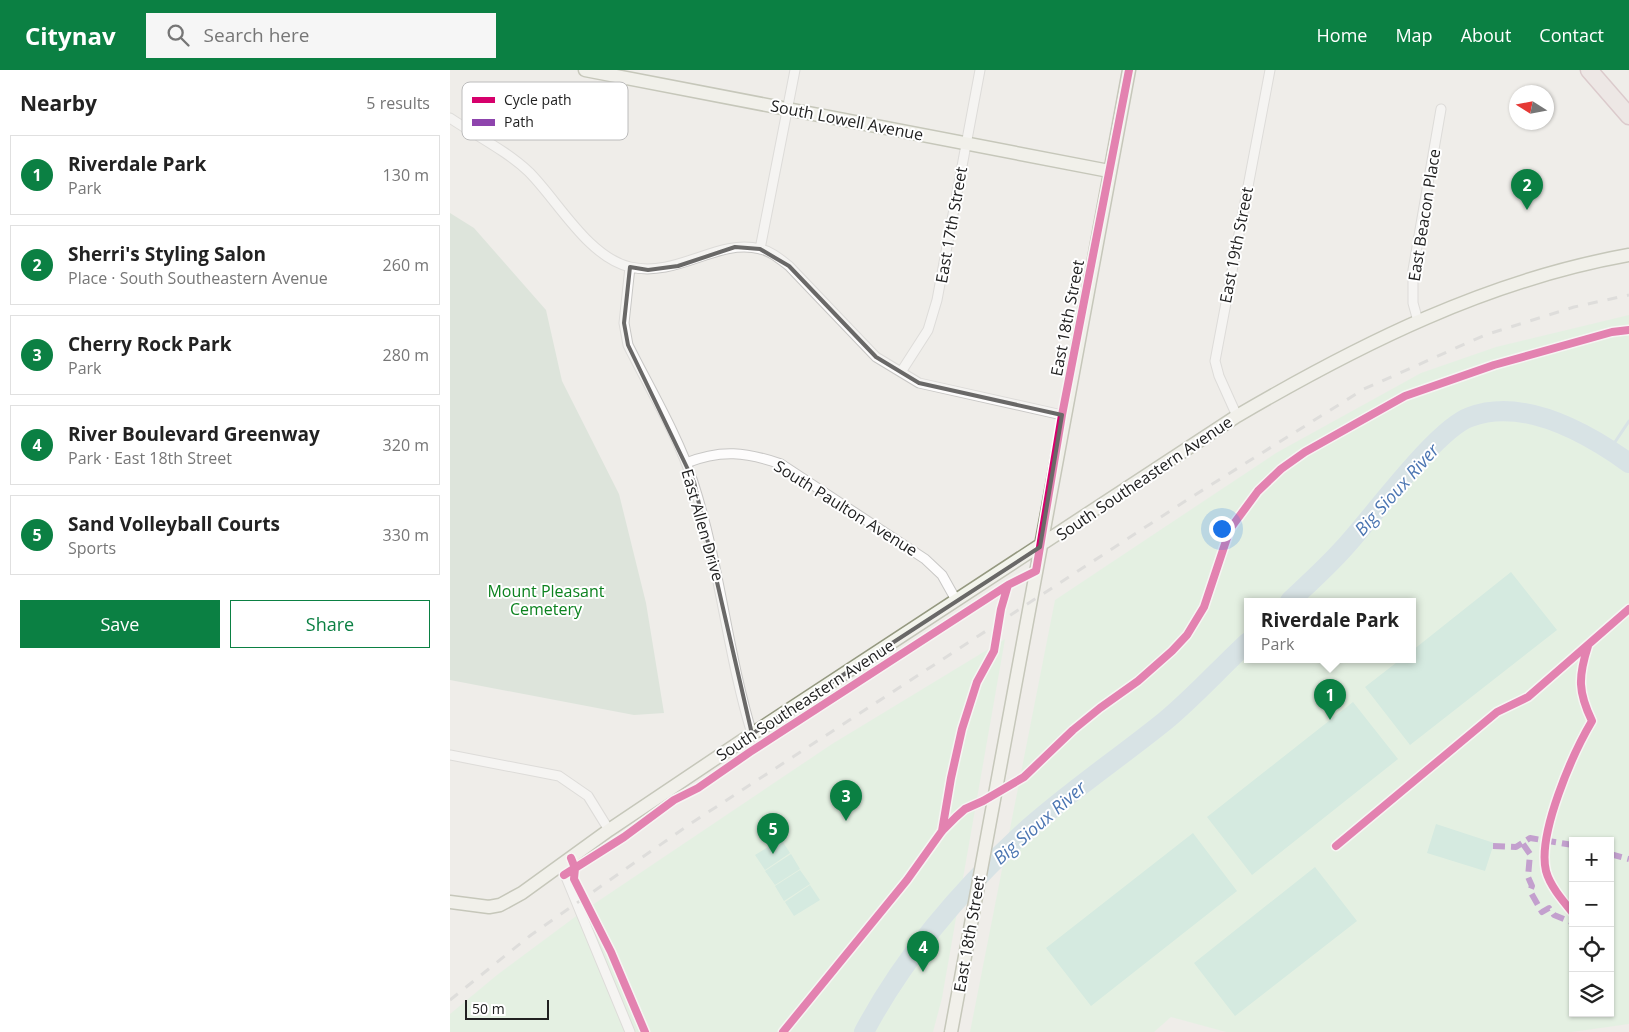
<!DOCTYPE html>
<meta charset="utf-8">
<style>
:root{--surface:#fff;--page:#f6f6f6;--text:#222;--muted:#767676;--line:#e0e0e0;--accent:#0b8043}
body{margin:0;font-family:"Open Sans",sans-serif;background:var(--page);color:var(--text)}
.controls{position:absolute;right:15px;bottom:15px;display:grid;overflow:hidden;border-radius:0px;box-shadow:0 1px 4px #0004}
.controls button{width:45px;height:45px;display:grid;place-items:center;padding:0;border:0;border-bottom:1px solid var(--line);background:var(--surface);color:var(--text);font:25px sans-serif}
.compass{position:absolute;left:1059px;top:15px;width:45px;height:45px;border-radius:50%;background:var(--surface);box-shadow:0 1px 4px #0004;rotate:281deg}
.scale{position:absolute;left:15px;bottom:12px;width:84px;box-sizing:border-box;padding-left:5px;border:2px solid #212121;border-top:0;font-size:14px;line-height:18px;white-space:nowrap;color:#212121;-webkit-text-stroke:4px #fff;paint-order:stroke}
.you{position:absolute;left:771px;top:458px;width:18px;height:18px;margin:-12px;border:4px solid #fff;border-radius:50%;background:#1a73e8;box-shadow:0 0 0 8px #1a73e833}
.badge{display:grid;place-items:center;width:32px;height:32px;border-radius:50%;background:var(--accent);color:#fff;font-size:16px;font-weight:700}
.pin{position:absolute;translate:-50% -41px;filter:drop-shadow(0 1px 2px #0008)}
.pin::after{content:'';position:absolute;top:26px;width:18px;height:15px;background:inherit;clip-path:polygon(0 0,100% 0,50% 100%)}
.popup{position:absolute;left:794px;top:528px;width:172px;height:65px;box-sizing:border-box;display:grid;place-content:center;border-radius:0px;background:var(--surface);filter:drop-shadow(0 1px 4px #0005);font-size:16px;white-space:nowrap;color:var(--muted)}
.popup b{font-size:19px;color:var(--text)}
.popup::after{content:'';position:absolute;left:50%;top:100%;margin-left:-10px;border:10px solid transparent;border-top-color:var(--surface)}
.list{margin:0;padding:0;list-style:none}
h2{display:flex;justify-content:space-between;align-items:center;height:65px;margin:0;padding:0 20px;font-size:21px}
h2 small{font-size:16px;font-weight:400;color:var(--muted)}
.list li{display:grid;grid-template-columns:32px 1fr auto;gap:15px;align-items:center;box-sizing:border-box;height:80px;margin:0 10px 10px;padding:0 10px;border:1px solid var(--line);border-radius:0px}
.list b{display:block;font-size:19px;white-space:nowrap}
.list p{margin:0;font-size:16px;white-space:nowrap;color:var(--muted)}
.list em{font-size:16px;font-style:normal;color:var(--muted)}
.actions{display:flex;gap:10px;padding:15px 20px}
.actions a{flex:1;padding:11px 0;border:1px solid var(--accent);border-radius:0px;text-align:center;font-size:18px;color:var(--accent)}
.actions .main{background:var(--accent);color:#fff}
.icon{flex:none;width:28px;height:28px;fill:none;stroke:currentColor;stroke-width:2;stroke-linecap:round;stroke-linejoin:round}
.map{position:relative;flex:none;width:1179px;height:962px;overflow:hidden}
header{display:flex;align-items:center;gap:30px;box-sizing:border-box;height:70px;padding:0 25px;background:var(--accent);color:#fff}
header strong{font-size:24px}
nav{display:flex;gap:28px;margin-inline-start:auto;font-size:18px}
.search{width:350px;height:45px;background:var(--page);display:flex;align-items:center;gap:12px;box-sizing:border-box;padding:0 18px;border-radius:0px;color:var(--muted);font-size:19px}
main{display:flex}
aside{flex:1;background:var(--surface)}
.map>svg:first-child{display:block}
</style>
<header>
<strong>Citynav</strong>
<div class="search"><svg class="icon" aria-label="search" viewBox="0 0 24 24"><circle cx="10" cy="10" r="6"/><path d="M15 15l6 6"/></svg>Search here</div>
<nav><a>Home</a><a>Map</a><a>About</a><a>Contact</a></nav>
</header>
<main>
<aside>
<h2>Nearby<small>5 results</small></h2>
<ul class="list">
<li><span class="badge">1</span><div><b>Riverdale Park</b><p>Park</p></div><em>130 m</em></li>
<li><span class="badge">2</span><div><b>Sherri's Styling Salon</b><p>Place · South Southeastern Avenue</p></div><em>260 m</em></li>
<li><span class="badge">3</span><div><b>Cherry Rock Park</b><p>Park</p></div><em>280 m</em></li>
<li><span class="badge">4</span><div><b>River Boulevard Greenway</b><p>Park · East 18th Street</p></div><em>320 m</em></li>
<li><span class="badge">5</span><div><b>Sand Volleyball Courts</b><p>Sports</p></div><em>330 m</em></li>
</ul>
<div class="actions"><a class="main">Save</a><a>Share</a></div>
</aside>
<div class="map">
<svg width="1179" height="962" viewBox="0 0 1179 962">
<rect width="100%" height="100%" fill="#efede9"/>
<path fill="#c8daca" d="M0,143l24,15 72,82 16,71 57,113 27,109 18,110 -30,2 -184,-35z"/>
<path fill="#d8f4da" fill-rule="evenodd" d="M1179,245v709l-57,8h-346l-55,-15 -17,15h-184l85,-432 221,-147 145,-80 75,-26zM798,531h164v58h-164zM1123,771h37v172h-37z
M555,569l-63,359 -9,34h-483v-18l47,-39 82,-61 253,-170z"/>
<path fill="#b5e6d5" d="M1061,502l46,58 -147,115 -45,-58 36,-28h11l1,-9z
M903,632l45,57 -146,116 -45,-58z
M986,754l58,19 -9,28 -58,-18z
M743,763l44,58 -146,115 -45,-58z
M331,769l9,14 -25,17 -10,-15z
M341,784l9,15 -25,16 -10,-14z
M865,797l42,54 -122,95 -41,-53z
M350,800l10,14 -26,17 -9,-15z
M360,815l10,15 -26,16 -9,-14z"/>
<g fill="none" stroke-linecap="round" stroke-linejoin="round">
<path stroke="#bdd7e1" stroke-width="3" d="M1159,381l20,-30"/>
<path stroke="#bdd7e1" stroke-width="20" d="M840,531c18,-17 37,-34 54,-53 28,-30 92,-119 126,-131 53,-20 117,16 159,46
M414,962c40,-76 95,-140 158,-198 45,-41 96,-75 143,-113 29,-24 55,-53 83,-79"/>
<defs>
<path id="street" d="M0,48c25,17 57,33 79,54 29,29 59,85 101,95 48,11 87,-29 130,-18 11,2 20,10 29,17l87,91 43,26 143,32
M310,179l35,-179
M180,197l-6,56 4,22c21,42 51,93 65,137 27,83 34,170 59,252
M968,251l-5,-18v-33l28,-161
M451,302l27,-42 9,-30 43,-230
M787,346l-18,-40 -4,-15 55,-291
M236,393c35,-14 60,-11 95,1l144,95 17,16 14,25
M0,685l109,21 29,20 21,34
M111,795l69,167"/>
<path id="secondary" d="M135,0l524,101
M0,832l39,5 11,-2 22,-12 87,-63 143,-96 485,-318c123,-72 251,-136 392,-161
M501,962c58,-321 116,-642 178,-962"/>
<path id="highway" d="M1139,0l40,46"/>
</defs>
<use href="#street" stroke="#c8c7c5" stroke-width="11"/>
<use href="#secondary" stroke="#959980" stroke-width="15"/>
<use href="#highway" stroke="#c4a1a8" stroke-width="19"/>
<use href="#street" stroke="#fdfcfc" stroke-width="9"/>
<use href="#secondary" stroke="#f3f4ec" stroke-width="12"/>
<use href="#highway" stroke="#ebe0e0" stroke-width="16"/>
<path stroke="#cbcbca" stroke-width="3" stroke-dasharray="10 10" stroke-linecap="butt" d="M0,930l81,-65 159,-111 500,-326 174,-109 121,-54 89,-28 55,-12"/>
<path stroke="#8e44ad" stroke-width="6" stroke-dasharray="12 6" stroke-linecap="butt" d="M1073,774l7,10 -2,23 4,9 -2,5 12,21 7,-4 5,7 17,7 2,-2
M1043,776l23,1 14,-9 43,7
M1160,784l19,5"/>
<defs>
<path id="cycleway" d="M492,761l9,-53 11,-49 15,-47 17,-31 7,-42 7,-24 28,-14 26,-156 67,-345
M886,776l161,-134 31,-15 101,-88
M121,788l4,10 -1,11 37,73 34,80
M114,805l60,-38 50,-37 24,-12 52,-36 258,-167
M1123,843c-10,-12 -23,-27 -27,-42 -9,-37 27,-118 46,-150 -14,-29 -14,-44 -4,-75
M333,962l124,-152 35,-49 14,-14 9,-8 18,-8 41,-24 49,-47 27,-22 38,-27 34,-30 15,-16 17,-28 26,-78 28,-38 23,-22 24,-17 100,-56 89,-31 118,-33 17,-2"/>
</defs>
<use href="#cycleway" stroke="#fff" stroke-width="11"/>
<use href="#cycleway" stroke="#d6006c" stroke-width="8"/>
</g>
<path d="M0 0H1179V962H0ZM285,177l25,2 29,17 87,91 43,26 143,32 -22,132 -288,187 -58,-252 -66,-137 -4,-22 6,-56 18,3 30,-4z" fill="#efede9" fill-opacity=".55" fill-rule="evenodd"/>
<path fill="none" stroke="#696867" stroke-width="4" stroke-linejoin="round" d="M285,177l25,2 29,17 87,91 43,26 143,32 -22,132 -288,187 -58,-252 -66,-137 -4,-22 6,-56 18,3 30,-4z"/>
<g text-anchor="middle" stroke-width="4" stroke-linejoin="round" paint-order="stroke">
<g font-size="16" fill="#212121" stroke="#fff">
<text transform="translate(397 50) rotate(11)" y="6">South Lowell Avenue</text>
<text transform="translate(974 145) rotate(-81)" y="6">East Beacon Place</text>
<text transform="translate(501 155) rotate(-80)" y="6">East 17th Street</text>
<text transform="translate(786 175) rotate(-79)" y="6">East 19th Street</text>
<text transform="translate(617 248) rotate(-79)" y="6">East 18th Street</text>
<text transform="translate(694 408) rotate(-34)" y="6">South Southeastern Avenue</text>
<text transform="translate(396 438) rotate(32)" y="6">South Paulton Avenue</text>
<text transform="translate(253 455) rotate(74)" y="6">East Allen Drive</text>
<text transform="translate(355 630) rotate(-33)" y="6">South Southeastern Avenue</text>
<text transform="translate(519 864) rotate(-80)" y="6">East 18th Street</text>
</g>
<g font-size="16" fill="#0c821f" stroke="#fff">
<text x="96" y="527">Mount Pleasant<tspan x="96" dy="18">Cemetery</tspan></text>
</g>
<g font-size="18" font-style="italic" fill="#4c76b2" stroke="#fff">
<text transform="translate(947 420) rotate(-48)" y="6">Big Sioux River</text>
<text transform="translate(590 753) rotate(-41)" y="6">Big Sioux River</text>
</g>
</g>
<rect x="12" y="12" width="166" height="58" rx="8" fill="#fff" stroke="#bcbcbc" stroke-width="1"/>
<rect x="22" y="27" width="23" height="6" fill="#d6006c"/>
<rect x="22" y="49" width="23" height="7" fill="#8e44ad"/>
<g font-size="14" fill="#212121">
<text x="54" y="35">Cycle path</text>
<text x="54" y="57">Path</text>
</g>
</svg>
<div class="controls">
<button>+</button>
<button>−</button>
<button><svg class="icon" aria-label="locate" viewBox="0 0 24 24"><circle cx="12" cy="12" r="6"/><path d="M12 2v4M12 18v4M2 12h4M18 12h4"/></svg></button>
<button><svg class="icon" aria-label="layers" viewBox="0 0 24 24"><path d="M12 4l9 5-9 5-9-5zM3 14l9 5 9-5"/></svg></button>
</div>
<svg class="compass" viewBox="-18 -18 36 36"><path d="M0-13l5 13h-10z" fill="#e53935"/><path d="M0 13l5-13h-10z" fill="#767676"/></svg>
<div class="scale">50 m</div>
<div class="you"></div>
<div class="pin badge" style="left:880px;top:650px">1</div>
<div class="popup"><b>Riverdale Park</b>Park</div>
<div class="pin badge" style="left:1077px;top:140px">2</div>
<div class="pin badge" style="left:396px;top:751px">3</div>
<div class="pin badge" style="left:473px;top:902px">4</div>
<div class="pin badge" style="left:323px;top:784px">5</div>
</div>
</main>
